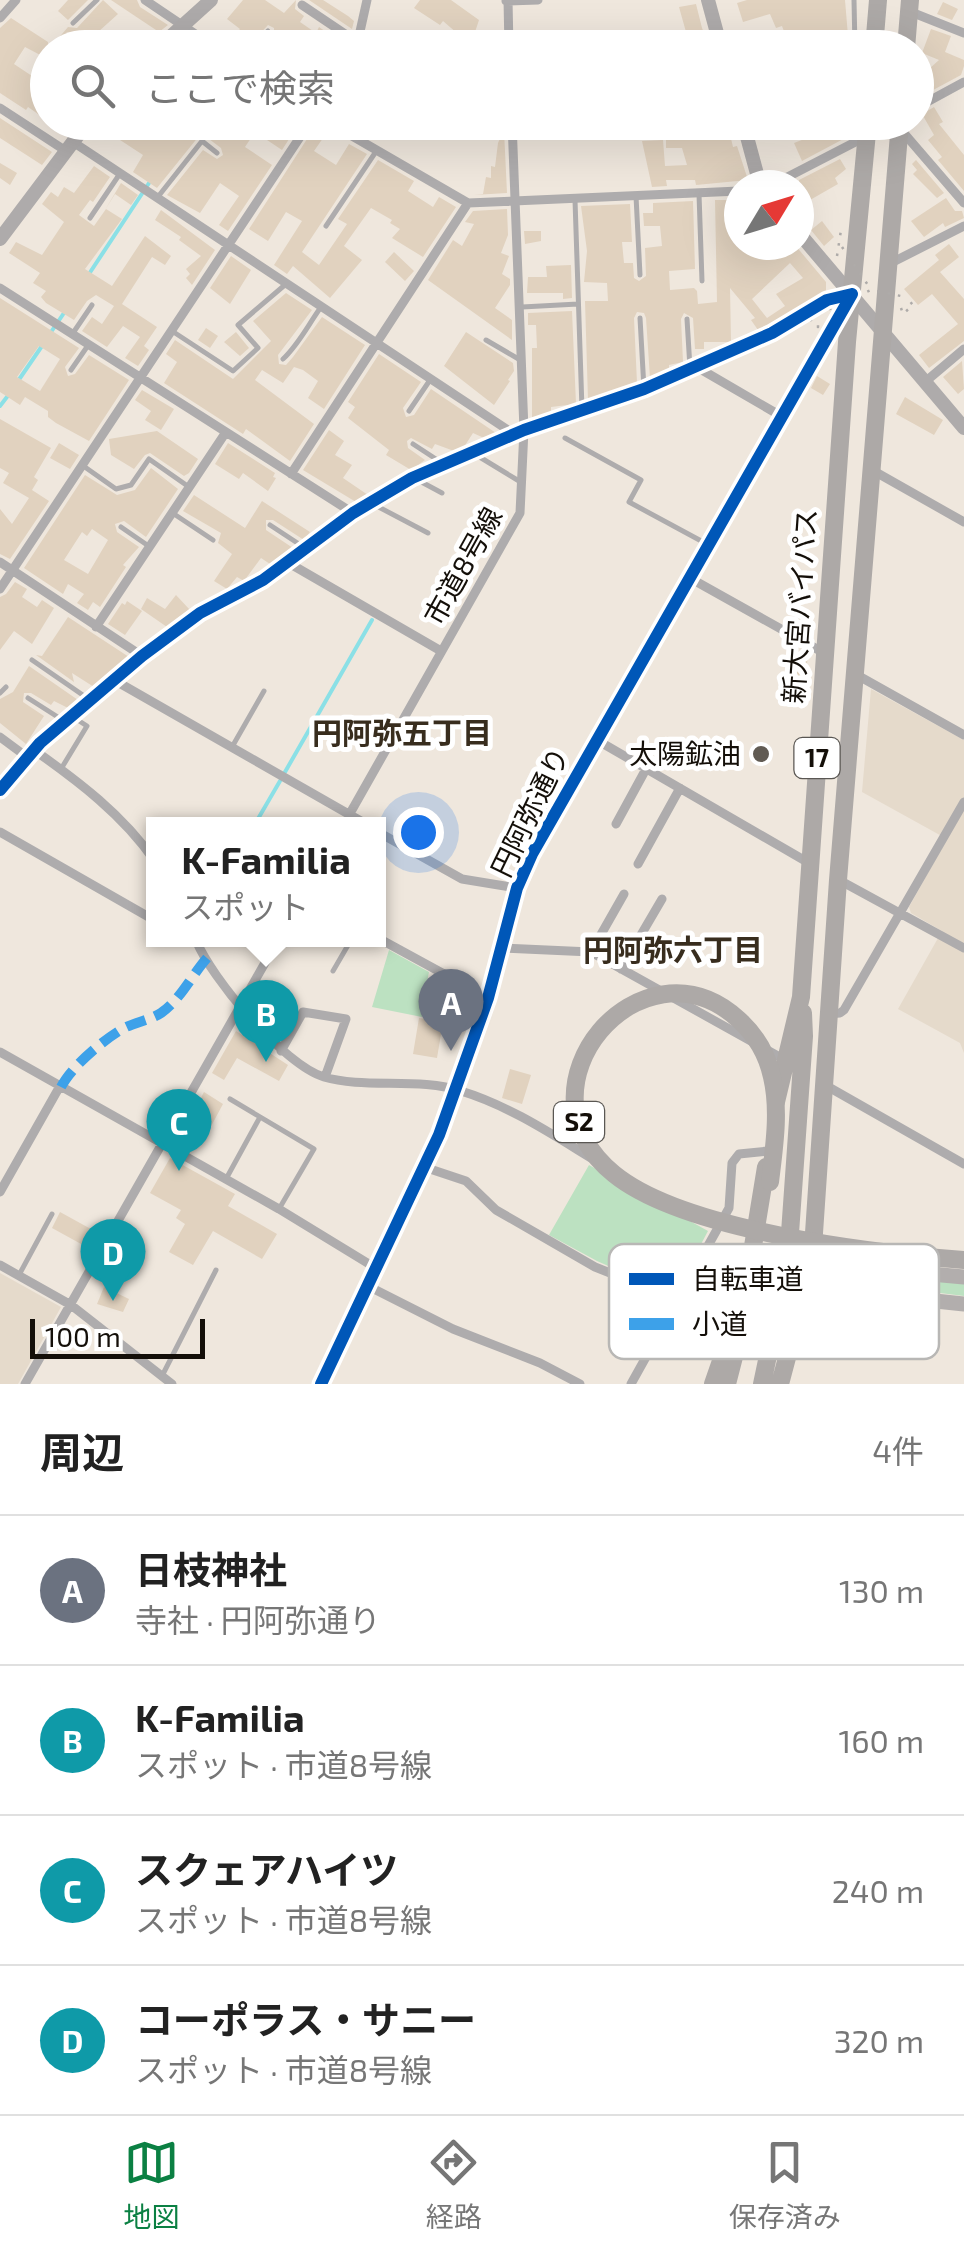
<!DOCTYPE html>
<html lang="ja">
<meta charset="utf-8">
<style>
:root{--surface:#fff;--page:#f2f2f2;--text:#222;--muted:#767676;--line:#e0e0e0;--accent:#0b8043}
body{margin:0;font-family:"Exo 2","Noto Sans JP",sans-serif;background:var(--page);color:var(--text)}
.compass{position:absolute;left:724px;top:170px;width:90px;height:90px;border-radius:50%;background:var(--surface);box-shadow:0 10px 40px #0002;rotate:52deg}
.scale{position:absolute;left:30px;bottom:25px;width:175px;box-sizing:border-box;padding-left:10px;border:5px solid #140f09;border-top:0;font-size:28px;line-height:35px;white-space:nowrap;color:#140f09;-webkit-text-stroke:8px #fff;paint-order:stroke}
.you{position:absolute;left:418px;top:832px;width:35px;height:35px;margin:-25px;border:8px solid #fff;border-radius:50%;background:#1a73e8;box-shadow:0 0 0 15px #1a73e833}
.badge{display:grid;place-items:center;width:65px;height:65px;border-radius:50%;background:var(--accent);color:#fff;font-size:32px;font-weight:700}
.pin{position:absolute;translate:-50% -82px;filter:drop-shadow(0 2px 5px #0008)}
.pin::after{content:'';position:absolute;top:52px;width:35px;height:30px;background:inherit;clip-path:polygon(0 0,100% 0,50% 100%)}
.popup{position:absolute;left:146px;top:817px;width:240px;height:130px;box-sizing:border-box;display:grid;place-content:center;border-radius:0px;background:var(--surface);filter:drop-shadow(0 2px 8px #0005);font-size:32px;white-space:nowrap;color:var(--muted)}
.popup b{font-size:38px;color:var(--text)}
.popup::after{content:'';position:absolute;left:50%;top:100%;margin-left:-20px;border:20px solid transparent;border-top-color:var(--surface)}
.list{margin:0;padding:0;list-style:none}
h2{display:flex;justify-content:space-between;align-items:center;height:130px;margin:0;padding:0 40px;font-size:42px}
h2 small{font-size:32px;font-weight:400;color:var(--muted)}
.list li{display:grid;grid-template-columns:65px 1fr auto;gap:30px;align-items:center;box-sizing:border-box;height:150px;padding:0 40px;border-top:2px solid var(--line)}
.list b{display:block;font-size:38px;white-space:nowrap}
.list p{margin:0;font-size:32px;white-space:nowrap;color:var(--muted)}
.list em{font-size:32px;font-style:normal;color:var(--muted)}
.icon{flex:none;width:55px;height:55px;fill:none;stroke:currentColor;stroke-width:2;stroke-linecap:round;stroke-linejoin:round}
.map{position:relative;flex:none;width:964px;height:1384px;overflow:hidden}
.search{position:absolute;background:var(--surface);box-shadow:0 10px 40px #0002;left:30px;right:30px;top:30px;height:110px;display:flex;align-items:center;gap:25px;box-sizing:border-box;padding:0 35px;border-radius:55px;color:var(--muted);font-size:38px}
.sheet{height:730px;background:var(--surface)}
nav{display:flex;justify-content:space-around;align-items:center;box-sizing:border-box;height:140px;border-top:2px solid var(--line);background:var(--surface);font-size:28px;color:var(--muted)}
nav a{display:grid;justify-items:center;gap:5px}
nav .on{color:var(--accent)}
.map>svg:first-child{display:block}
</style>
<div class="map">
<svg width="964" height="1384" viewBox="0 0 964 1384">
<rect width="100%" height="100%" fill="#efe7dd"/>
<path fill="#e5dacb" d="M871,689l93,51v313l-4,-10 -62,-34 44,-78 -31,-18 -2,-6 38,-68 -85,-47z
M0,1273l61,34 -43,77h-18z"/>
<path fill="#bce1c1" d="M389,950l40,22 -5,25 4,1 -6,19 -50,-10z
M589,1165l119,66 -34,64 -77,-34 -48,-26z
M847,1274l117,8v14l-119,-15z"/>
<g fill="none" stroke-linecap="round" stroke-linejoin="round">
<path stroke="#8be0e6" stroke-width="4" d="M87,277l64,-97
M49,335l17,-25
M18,381l26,-38
M0,406l10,-13
M285,772l87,-152
M255,824l25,-43"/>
</g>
<path fill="#e1d2bf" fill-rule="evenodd" d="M68,0h20l-20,20 -10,-9z
M103,0l15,14 -31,28 5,6h-42l18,-21 9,1z
M111,0h26l3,7 28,18 -9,7z
M243,0h22l19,13 12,-13 -1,9 9,7 -4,6 16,11 3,-6 30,21h-87l12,-15v-5l-6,-3 -21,23h-23l16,-19 -13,-10z
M309,0h14l25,16 6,5 -2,8z
M420,0h31l28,20 -5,15 5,4 -6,8 -30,-26 -3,4 -26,-17z
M747,0h98l4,48h-38l-10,-17 -15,6 -4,-11 -6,2 -6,-14 -27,8 -6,-19z
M943,2l15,7 -6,11 -15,-6z
M696,4l6,24 8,20h-19l-5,-16 -7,-25z
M11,18l37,24v17l-23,-12 -11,17 24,16 10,-14v55l-20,-14 -2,3 -26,-17v-65z
M931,29l20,7 -6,16 19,8v6l-3,9 -39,21 -2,-19 19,-17 -17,-7z
M135,32l13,16h-30z
M934,107l9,15 -4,2 25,31v36l-26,-31 4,-3 -14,-17 6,-5 -12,-21z
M0,118l52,34 -10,13 -42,-27z
M108,122h53l8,9 6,-2 1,-7h124l-18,28 -27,-18 -10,15 27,18 -44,66 -9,-6 20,-29 -19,-13 -20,30 -33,-18 36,-45 14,9 6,-4 -2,-7 -16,-12h-6l-42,52 -24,-16 10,-17 -26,-17 4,-7z
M318,122l10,9 -14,20 22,14 13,-21 18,10 -65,98 17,13 28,-41 -9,-5 40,-59 36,21 -6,10 25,16 6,-10 17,10 -33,50 -31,-19 8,-9 -10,-6 2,-3 -21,-12 -27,38 18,14 -32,38 -37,-32 -6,8 -13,-9 28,-44 -16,-9 -18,29 -19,-12z
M727,122l6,25 4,-1 11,34 -52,5 -1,-5h-29l1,6 -15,1 -10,-46 21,-1 2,26 22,-1 -5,-17h-16v-9h17l-1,-5z
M810,122h8l5,8 4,-2 7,8 8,-7 7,7 -47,25 -8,-18 18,-7 -7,-10z
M504,130l3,63 -33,2 9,-1 3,-17 5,1v-12l4,1 3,-24z
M840,159l6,10 -11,9 3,6 -35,20 -4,-7v-17z
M916,160l28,33 -7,5 -24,-24 4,-4 -5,-6z
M0,163l17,10 -7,12 -10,-7z
M94,166l16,11 -17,25 -3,-2 -11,15 15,11 12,-17 16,10 -37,50 27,17 33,-50 26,20 -6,9 -13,-8 -30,47 35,23 -13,19 5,4 -11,16 -13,-8 15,-21 -17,-11 -16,21 -25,-16 10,-14 10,7 12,-18 -18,-11 -9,6 -13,19 -28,-17 -5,-6 5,-6 -13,-8 7,-10 -31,-20 7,-11 26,13 22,-33 -22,-18 9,-12 7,5 6,-10 10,6z
M121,183l17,12 -7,10 -16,-11 -10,16z
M946,198l9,13h7l2,7 -19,9 -2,-4 -19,14 -13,-16z
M715,200h15v11l9,11v23h56l31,37v10l-68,38 -7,-10 4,-2 -25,-30 1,54h-27v7h-9l-2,-31 -9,-5 -3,6 2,43 -14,3v4l-19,9 -4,-60 -2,-5 -7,-1 -3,6 3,65 -49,17 -3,-99h23l-1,-18 -23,-1 3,-31 -6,-45 49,-2 2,38h-10l2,21h9l1,15 5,3 7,-5 -1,-28 17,-2 -2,-20h-16l-1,-13h10v-10l40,-2 2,68 -26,2 1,19 24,-2 3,3 1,13 19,-2zM790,263l13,15 -27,16 9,12 -18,12 -15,-19z
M507,209l1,26 -7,18 8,3 -7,18 8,5v6l-15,23 17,12v20l-84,-60 25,-40 9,6 12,-22 -9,-2 8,-11z
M161,210l54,40 -23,35 -6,-7 4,-4 -4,-5 15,-13 -22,-16 2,-3 -26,-17z
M822,221l12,16 -10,9 -13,-16z
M524,231h17v10l-16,3z
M949,244l10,13 -19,15 24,27v42l-35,27 -10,-13 39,-31 -26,-30 -14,11 -14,-16 35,-29 -4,-5z
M394,252l20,19 -9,10 -20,-19z
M231,256l20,14 -21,34 -20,-16z
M571,265l1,33 -9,1v-6h-36l1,-16h19l-1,-11z
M286,293l26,17 -34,45 1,9 7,1 7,-8 29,-40 43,28 -41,64 -16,-11 10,-17 -15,-11 -9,-3 -11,16 -21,-13 -7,10 59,44 -24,37 -44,-32 -3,5 -79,-51 13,-21 -11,-8 9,-14 58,39 38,-38 -18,-20z
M0,298l79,50 -14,19 3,9 7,-2 14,-19 40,25 -40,61 -33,-18 -8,-6v-6l-23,-14 -5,8 -20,-13zM39,346l21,13 -20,32 -23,-14z
M572,311l4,93 -25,3v5l-19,7v-71h5l-1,-23h-8v-12z
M206,328l12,8 -8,12 -12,-8z
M236,332l13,16 -9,8 -16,-14z
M466,332l47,31 1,8 -6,9 2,1 -16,24 -50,-39z
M379,354l42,28 -18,26 3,9 8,-2 17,-26 65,44 -12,5 -11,-5 -9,14 -10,4 -19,-7 -3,5 -21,-11 -4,3 1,7 17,12 -14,10 -25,-15 3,-5 -41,-32 7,-11 -7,-5z
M962,361l2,28 -6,5 -15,-17z
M817,376l13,8 -7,11 -12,-7z
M142,390l32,19 -13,21 -16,-10 6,-9 -16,-11z
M905,397l38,23 -9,15 -38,-21z
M0,419l51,29 -17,29 4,3 -6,10 17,11 -39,58 -10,-5v-45l12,15 17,-26 -26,-15 6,-10 -9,-5z
M329,430l15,11 -9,14 17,10 -9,13 25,17 -12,7 -53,-32z
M157,431l41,28 -9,14 -5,3 -34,-23 -5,2 -11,14 -23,-14 -2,-16z
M59,443l20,12 -9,14 -20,-11z
M228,443l47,30 -2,4 3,1 -8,13 -25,-18 -4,6 -24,-15z
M151,468l27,21 -32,48 -22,-16 -9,3 2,8 22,15 -16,18 3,2 -26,40 -7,-5 -5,8 -11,-7 7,-9 -16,-10 -5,10 -39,-26 61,-93 32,20 18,-5zM92,529l16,11 -20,34 -24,-14 18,-28 5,4z
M194,495l51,33 17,-27 48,31 -6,8 -31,-20h-7v10l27,18 -23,16 -9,-6 -17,23 -7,-4 -10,12 -13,-8 18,-27 -14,-11 3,-10 -38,-22z
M15,582l12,7 -5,8 15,10 5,-7 12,8 -22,36 -18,-13 -14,19v-53l6,-3z
M176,595l14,15 -23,17 -26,-18 6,-11 18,11z
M127,601l15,10 -17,24 -17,-11 14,-21 3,2z
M68,617l61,40 -35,30 -22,-14 2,9 -38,-27 6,1z
M798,655l10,1 -4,30 -13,-2 1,-19z
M29,666l49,34 -10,8 -14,-7 -3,4 -20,-12h-7l-1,9 21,14 -18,28 -26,-21v-24l13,-7z
M419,1018l24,4 -6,36 -24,-4z
M236,1031l52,34 -9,16 -42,-23 -13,22 -12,-7z
M510,1069l21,6 -9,29 -20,-6z
M204,1092l19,12 -14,26 -19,-11z
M170,1158l65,36 -7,12 49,28 -15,25 -49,-28 -20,34 -24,-13 16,-28 -9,-6 5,-8 -31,-17z
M60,1212l40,22 -8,16 -40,-22z
M104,1287l25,12 -6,13 -26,-8z"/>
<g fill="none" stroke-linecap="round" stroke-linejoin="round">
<path stroke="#aeaba9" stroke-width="2.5" stroke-dasharray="2.5 8" stroke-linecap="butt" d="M837,256l4,-26
M901,308l2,6 10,-9 -7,-8
M810,319l8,8v-9"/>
<path stroke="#aeacad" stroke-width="5" d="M854,0l1,48
M73,23l24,-23
M253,48l15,-17
M167,122l3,3
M699,194l3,87
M636,196l4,79
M157,198l45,-57 15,12
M575,200l7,209
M90,218l29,-43
M326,226l51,-76
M522,307l56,-3
M640,318l4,71
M687,319l3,49
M172,331l61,40 25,-23 -20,-23 48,-41
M73,333l19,-28
M486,340l36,21
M283,359c16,-15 25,-34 38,-52
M71,370l18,-26
M409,411l21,-31
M565,438l76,42 -12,22 76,41
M413,444l29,19
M473,453l46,28
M82,465l34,24 15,-4 18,-26 40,28
M414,478l28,15
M371,503l57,30
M174,514l39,26
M270,525l35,23
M121,527l29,20
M32,660l58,40
M0,693l6,-6
M28,698l36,23
M232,747l32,-56
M61,769l26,-43 -14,-9
M333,971l18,-31
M230,1099l84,50 -35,60
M226,1179l34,-62
M19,1275l33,-61
M162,1376l54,-106"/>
<path stroke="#aeacad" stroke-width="9" d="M145,0l71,48
M508,0l1,48
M506,1l32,-1
M302,5l55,37
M911,12l53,21
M0,18l16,-18
M357,45l10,-45
M0,108l66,43
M916,108l48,-26
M328,122l140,81 271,-12
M902,131l62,72
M73,142l441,292
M772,185l93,-48
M891,263l73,-37
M0,288l353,225
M695,366l86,50
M925,382l39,-33
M872,470l92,52
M291,474l177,-271
M0,562l142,94
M287,562l154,89
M688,577l136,76
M0,589l310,-467
M96,627l130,-195
M857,675l107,60
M114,680l252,144
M0,737l27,20
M595,739l214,124
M34,750c44,31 89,65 120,110
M0,790l40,-47 102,-87 58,-43 63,-33 90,-67 59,-35 112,-48 120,-41 128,-56 55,-33 24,-6
M344,824l176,-311 4,-83 -12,-308
M616,824l30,-55
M0,832l154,88
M378,832l84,47 55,9
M638,864l42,-76
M839,880l125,68
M378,938l110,60
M196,940c15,38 88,125 128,137 40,12 96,0 137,14 49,15 92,44 135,70
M503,948l88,4 194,108
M591,952l33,-58
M621,969l41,-70
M828,1014l12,-1 4,-3 120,-208
M281,1051l22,-39 43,7 -21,58
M0,1052l279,157 95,58
M825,1085l139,79
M424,1167l42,14 30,29 99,57 83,33
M0,1192l60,-106
M0,1265l71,40 101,79
M366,1285l87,44 87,34 40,21
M25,1384l253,-444
M631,1384l98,-176 3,-45 7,-9 29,-3"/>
<path stroke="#aeabab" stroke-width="14" d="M708,0l13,48
M158,48l53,-48
M743,122l17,63
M799,233l165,195
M0,239l88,-117
M321,1384l118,-249 49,-137 29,-110 15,-34 318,-557"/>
<path stroke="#b2aead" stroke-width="15" d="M788,1261l176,16
M785,1285l179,19"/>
<path stroke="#ada9a7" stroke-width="18" d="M874,48l4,-48
M906,48l4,-48
M776,1102l25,-105 46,-655 21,-220
M713,1384l33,-95 20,-122
M727,1384l9,-35
M762,1384l26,-123 16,-225 -1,-23
M780,1384l26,-98 8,-53 24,-353 62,-758"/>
<path stroke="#aeaba9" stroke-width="2.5" stroke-dasharray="2.5 8" stroke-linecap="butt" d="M842,247l28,41
M810,318l61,-28 35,7"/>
<path stroke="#ada9a7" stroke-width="18" d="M770,1182c4,-34 10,-71 2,-105 -5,-23 -17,-43 -34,-58 -96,-87 -231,68 -124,155 70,57 259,79 350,86"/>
<path stroke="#3da1e9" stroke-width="10" stroke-dasharray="20 10" stroke-linecap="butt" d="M61,1087c11,-21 42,-47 63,-59 12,-6 26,-8 37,-15 19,-13 31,-38 46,-55"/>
<defs>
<path id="cycleway" d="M0,790l40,-47 102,-87 58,-43 63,-33 90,-67 59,-35 112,-48 120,-41 128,-56 55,-33 25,-6
M321,1384l118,-249 49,-137 29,-110 15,-34 320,-560"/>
</defs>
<use href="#cycleway" stroke="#fff" stroke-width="19"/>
<use href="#cycleway" stroke="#0057b8" stroke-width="12"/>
</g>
<circle fill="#615b53" stroke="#fff" stroke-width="4" cx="761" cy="754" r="10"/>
<g text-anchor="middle" stroke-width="10" stroke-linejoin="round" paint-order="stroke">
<g fill="#fff" stroke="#5a5753" stroke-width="2.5">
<rect x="794.5" y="738" width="45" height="40" rx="8"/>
<rect x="554" y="1102" width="50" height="40" rx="8"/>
</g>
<g font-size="25" font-weight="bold" fill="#140f09">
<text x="817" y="767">17</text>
<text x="579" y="1131">S2</text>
</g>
<g font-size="28" fill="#140f09" stroke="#fff">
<text transform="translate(463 566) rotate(-61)" y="10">市道8号線</text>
<text transform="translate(800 606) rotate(-86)" y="10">新大宮バイパス</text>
<text transform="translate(530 812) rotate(-64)" y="10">円阿弥通り</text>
</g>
<g font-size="28" fill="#140f09" stroke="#fff" text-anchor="end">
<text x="741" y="764">太陽鉱油</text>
</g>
<g font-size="30" font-weight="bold" fill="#382d1e" stroke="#fff">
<text x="402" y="744">円阿弥五丁目</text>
<text x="673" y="961">円阿弥六丁目</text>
</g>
</g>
<rect x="609" y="1244" width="330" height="115" rx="15" fill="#fff" stroke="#b8b7b5" stroke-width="2.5"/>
<rect x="629" y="1273" width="45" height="12" fill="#0057b8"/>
<rect x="629" y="1318" width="45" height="12" fill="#3da1e9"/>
<g font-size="28" fill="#140f09">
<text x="692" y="1289">自転車道</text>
<text x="692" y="1334">小道</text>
</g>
</svg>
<svg class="compass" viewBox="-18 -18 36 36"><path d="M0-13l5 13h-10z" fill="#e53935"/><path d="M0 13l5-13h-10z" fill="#767676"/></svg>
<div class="scale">100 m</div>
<div class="you"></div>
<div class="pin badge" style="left:451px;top:1051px;background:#6b7280">A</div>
<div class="pin badge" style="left:266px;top:1062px;background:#0f9aa8">B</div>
<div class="popup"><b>K-Familia</b>スポット</div>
<div class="pin badge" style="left:179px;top:1171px;background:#0f9aa8">C</div>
<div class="pin badge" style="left:113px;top:1301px;background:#0f9aa8">D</div>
<div class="search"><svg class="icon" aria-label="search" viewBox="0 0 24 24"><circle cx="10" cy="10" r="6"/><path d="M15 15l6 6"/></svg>ここで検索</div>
</div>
<section class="sheet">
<h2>周辺<small>4件</small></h2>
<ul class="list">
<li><span class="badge" style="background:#6b7280">A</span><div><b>日枝神社</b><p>寺社 · 円阿弥通り</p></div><em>130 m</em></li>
<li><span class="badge" style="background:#0f9aa8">B</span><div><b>K-Familia</b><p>スポット · 市道8号線</p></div><em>160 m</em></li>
<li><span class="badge" style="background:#0f9aa8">C</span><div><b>スクェアハイツ</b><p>スポット · 市道8号線</p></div><em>240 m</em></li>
<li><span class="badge" style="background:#0f9aa8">D</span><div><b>コーポラス・サニー</b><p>スポット · 市道8号線</p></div><em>320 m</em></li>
</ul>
</section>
<nav>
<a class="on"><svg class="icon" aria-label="map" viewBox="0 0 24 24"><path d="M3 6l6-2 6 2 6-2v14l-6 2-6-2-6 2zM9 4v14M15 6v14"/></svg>地図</a>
<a><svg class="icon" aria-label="directions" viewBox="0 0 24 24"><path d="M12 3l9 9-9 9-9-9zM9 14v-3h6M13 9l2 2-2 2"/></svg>経路</a>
<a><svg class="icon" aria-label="saved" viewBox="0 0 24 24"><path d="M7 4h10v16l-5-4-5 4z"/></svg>保存済み</a>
</nav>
